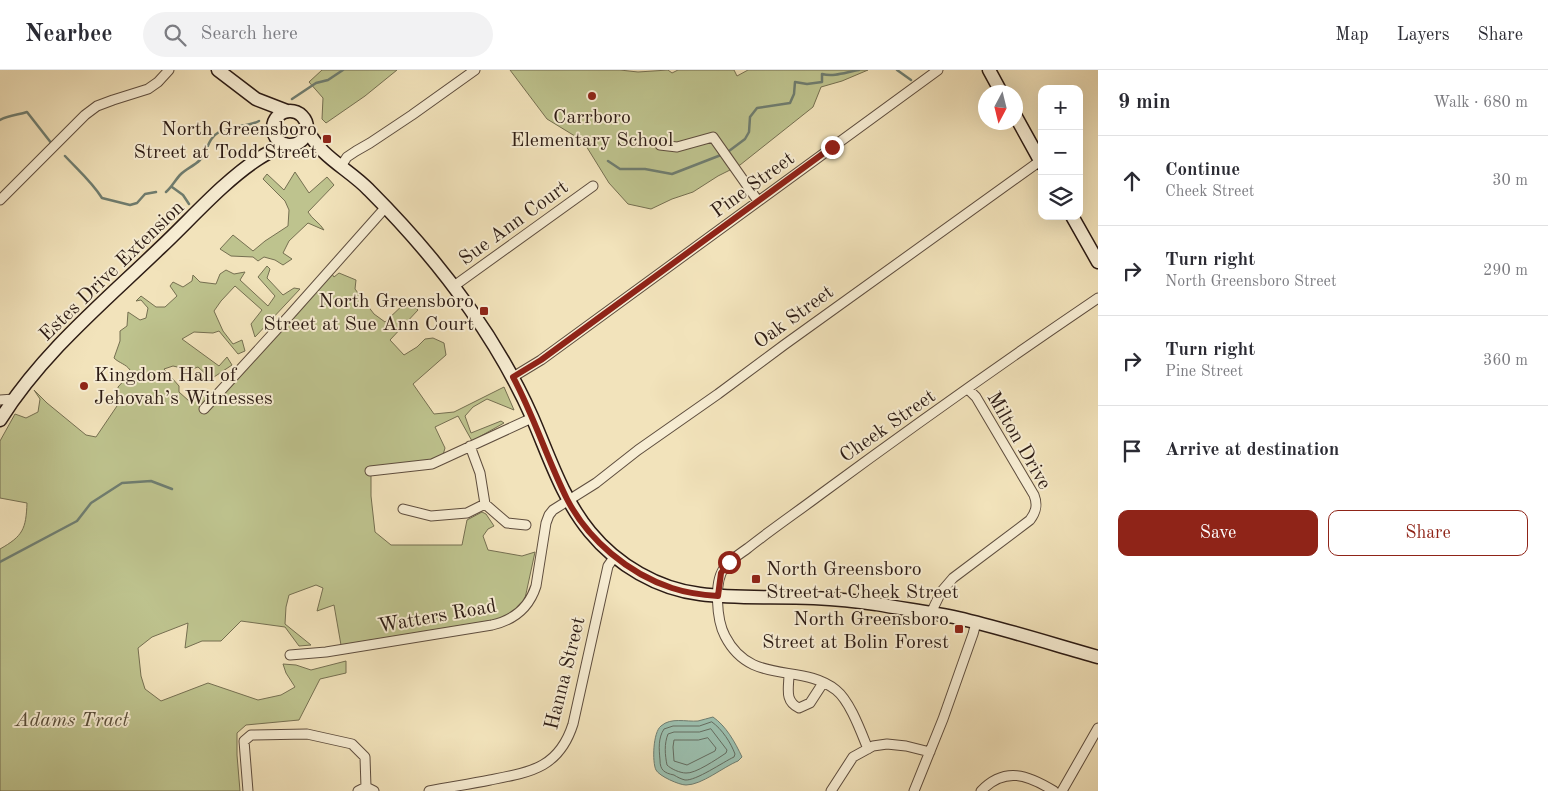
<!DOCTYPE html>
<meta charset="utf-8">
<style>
:root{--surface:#fff;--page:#f2f2f3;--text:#2b2b33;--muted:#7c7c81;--line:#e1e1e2;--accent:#8f2418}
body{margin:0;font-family:"Old Standard TT",serif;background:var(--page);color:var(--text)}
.controls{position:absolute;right:15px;top:15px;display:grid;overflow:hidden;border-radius:10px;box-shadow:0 5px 20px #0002}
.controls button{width:45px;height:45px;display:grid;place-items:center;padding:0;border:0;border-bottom:1px solid var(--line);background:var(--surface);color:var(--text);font:25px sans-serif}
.compass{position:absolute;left:978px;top:15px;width:45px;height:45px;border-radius:50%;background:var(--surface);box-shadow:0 5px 20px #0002;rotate:187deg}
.stop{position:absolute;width:15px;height:15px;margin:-11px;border:4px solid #8f2418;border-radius:50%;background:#fff}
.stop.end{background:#8f2418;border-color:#fff;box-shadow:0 1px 5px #0008}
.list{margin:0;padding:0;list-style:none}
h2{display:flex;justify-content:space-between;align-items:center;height:65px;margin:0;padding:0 20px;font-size:21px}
h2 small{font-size:16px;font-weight:400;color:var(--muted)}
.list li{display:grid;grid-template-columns:32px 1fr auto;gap:15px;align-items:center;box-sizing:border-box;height:90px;padding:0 20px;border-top:1px solid var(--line)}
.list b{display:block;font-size:19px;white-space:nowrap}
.list p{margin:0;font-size:16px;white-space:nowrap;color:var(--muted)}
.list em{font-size:16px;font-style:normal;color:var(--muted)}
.actions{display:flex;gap:10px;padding:15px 20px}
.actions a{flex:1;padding:11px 0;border:1px solid var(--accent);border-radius:10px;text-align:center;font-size:18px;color:var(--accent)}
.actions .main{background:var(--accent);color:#fff}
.icon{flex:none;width:28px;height:28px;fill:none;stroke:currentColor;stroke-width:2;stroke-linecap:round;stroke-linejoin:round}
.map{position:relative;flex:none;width:1098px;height:721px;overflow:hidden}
header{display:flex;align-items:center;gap:30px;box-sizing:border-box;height:70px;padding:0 25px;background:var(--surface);border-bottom:1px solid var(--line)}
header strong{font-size:24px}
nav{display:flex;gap:28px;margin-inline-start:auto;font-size:18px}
.search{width:350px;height:45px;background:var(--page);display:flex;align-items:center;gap:12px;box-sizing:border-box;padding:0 18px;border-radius:28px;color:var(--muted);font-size:19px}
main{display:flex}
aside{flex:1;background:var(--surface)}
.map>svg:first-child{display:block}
</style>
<header>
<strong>Nearbee</strong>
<div class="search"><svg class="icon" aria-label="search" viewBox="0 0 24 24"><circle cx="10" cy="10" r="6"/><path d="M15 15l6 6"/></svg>Search here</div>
<nav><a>Map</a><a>Layers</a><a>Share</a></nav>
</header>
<main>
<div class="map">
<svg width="1098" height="721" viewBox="0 0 1098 721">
<rect width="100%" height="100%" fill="#f2e3bb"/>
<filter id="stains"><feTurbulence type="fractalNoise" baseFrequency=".004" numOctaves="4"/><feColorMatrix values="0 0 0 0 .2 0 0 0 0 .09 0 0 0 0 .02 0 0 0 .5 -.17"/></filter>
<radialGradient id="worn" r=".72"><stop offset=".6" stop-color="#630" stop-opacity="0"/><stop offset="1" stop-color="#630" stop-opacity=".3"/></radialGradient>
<path fill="#bec38e" stroke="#756f51" d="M322,0h75l-32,26 -39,27 -4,-4 1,-21 -14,-16z
M510,0h110l18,2 30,-2 4,3 6,-3h56l3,6 11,-6h120l-26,11 -21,6 -8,20 -73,58 -22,11 -25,16 -21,7 -21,10 -23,-5 -19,-21 -26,-42 -36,-22z
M295,102l14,21 18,-16 7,8 -26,27c4,7 12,11 16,18l-16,-7 -19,18 -6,12 9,6 -9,6 -8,-5 -11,-3 -6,4 -5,-4 -22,-1 -11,-7 13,-14 20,16 12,-10 23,-15 1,-16 -4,-9 -22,-22 4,-5 17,16z
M267,196l3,3 -3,9 16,17 11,-7 6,1 -45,48 -4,-13 11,-14 -27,-24 -14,15 -7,10 9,20 10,13 9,-4 3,11 -7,3 -19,-23 -6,2 -19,-1 -12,7 37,27 8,-9 5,8 -21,14 -13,-12 -8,3 -17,-4 -9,3 15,17v6l10,9 17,-6 12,1 81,-84 33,-38 2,3 5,-4 17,7 -1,9 19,25 11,8 22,-21 11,9 -28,30 14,15 13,-8 8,-8 8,-1 11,5 2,12 -33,29 21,30 20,-2 50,-25 10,23 -27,-11 -14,8 -8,9 6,17 30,-12 3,2 -32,18 -14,-25 -23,11 10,21 -2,7 -13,7 -59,9v25l4,36 16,13h71l5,-25 15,-8 4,2 8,12 -6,3 -5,7 5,14 34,6 13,-4 -11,51 -11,14 -172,28 -7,-40 -17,6 6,-23 -7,-3 -27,10 -3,12 -1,17 26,21 -12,1 -14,-19 -44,-6 -20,20h-19l-17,7 3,-25 -36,14 -14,11 3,28 4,13 16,12 47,-18 50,17 23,-5 14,-8 -9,-14 -3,-9 13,1 15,5 35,-9v12l-26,6 -21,41 -53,5 -9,8v22l3,36h-240v-242c23,-13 26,-20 27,-46l-27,-5v-57l15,-27 11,4 12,-6 2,-13 -6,-9 13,13 39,32 10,2 23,-34 -1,-16 12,-13v-4c-4,-6 -11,-7 -16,-12l6,-17v-10l7,-5 1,-14 12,8 6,-2 2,-10 -7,-8 -5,1 5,-5 15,11h9l12,-11 -7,-10 3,-4 10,5 9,-6 1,-6 7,7 16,2 4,-10 6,-4 8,4 11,-2 -5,8 28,26 7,-10 -17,-19z"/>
<path fill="#9bbead" stroke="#6f7d70" d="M713,647c13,9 22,25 29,40l-4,4c-15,6 -36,24 -52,24 -7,0 -27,-9 -30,-15 -4,-8 -3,-38 5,-44 10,-9 25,-4 37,-5 5,-1 10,-3 15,-4z"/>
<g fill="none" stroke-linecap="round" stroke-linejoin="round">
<path stroke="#646c60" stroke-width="1" d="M712,652c10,7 19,21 23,32l-1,3c-11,5 -38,24 -49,23 -4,-1 -8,-3 -11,-5 -10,-2 -14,-5 -14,-15 -1,-11 -2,-22 4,-31l9,-3h26z
M711,659l16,21 -1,3c-9,6 -31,21 -40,20 -6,0 -15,-4 -19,-8 -2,-10 -3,-21 1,-31l6,-2h25z
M708,668l8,10 -1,3 -28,14 -13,-4 -1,-14 1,-7h24z"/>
<path stroke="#6f7d70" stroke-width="2.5" d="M897,0l14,10
M292,29l24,-16 12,-3 15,-10
M0,50c9,-5 18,-5 27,-8l25,32
M729,81l16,-12 4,-7 1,-15 7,-9 33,-5 4,-9 1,-12 12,2 15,-2v-8c13,3 24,-2 37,-4
M65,86c13,14 27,26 37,42l28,7 7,-2 8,-9 11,-2
M608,91l12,8h25l27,5 49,-19
M172,117l11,8 6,9
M166,122c6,-5 9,-12 15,-18 5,-5 13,-8 19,-14 8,-9 7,-21 19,-28 12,-8 28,-4 40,-11
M0,492l77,-41 14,-18 31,-20 29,-2 21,8"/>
<defs>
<path id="street" d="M660,75l17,2 36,-10 45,64
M341,96l6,-9 9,-6 14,-8 42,-28 63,-45
M0,130l85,-85 12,-9 16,-6 35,-11 10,-7 11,-12
M454,216l139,-100
M513,307l28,-17 397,-290
M0,330l14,-1
M204,339l85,-93 96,-108
M370,401l62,-7 100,-46
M485,434l22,19 19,2
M403,439l28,7 36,-3 18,-9 -5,-31 -10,-27
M931,543l10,-21 12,-14 77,-58c6,-8 8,-15 4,-25l-58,-98 -8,-8
M290,585l36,-3 166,-27c22,-5 37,-17 44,-39l10,-63 3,-8 4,-5 43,-27 42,-33 80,-56 66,-49 256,-184
M789,604c0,14 -5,27 10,34l11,-5 13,-20
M868,679c-7,-17 -18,-48 -32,-59 -35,-28 -85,-3 -111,-54 -8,-15 -12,-55 0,-69 6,-8 15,-13 23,-19 24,-19 49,-36 73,-54 91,-67 184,-133 277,-196
M248,721l-4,-50 7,-6 56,-1 45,10 13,13 1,30
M358,721l8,-4 8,4
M429,721c21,-4 41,-7 61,-11 41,-8 69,-12 83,-56l35,-158 7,-10
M831,721l22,-34 20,-11 14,-2 19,2 24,6
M914,721l29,-72 30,-85 3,-11
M981,721c24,-25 47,-16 73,0
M1062,721l36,-63"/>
<path id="secondary" d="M218,0l38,29 31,12
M989,0l12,22
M273 58a17 17 0 1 1 34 0a17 17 0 1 1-34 0Z
M1016,47l26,47
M307,59c13,28 42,40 62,61 37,37 71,76 101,119 24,34 45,70 62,108 17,39 30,81 58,115 27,33 68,57 110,62 38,5 76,2 114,4 21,1 42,3 62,6 27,5 55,8 82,14 47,11 94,26 140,39
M1072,146l26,46
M0,350c42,-67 104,-118 160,-172 30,-28 64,-67 98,-89 9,-6 18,-10 27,-15"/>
</defs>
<use href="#street" stroke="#5e4d3e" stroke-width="11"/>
<use href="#secondary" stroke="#2c1b14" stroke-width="15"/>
<use href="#street" stroke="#f7edd3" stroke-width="9"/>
<use href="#secondary" stroke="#f7edd3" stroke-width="12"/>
</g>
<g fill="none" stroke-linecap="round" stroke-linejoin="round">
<path stroke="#8f2418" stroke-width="6" d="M729,492l-8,11 -3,23c-16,-1 -31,-3 -46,-8 -43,-14 -84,-48 -105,-89 -20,-40 -33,-83 -54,-122l28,-17 291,-213"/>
</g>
<g fill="#8f2418" stroke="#f7edd3" stroke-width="2">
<circle cx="592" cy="26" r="5"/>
<rect x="322" y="64" width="10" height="10" rx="2.5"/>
<rect x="479" y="236" width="10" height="10" rx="2.5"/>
<circle cx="84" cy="316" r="5"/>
<rect x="751" y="504" width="10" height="10" rx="2.5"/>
<rect x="954" y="554" width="10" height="10" rx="2.5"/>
</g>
<g text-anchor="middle" stroke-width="4" stroke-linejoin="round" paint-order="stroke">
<g font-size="20" fill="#2c1b14" stroke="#f7edd3" text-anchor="end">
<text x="592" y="53" text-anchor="middle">Carrboro<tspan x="592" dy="23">Elementary School</tspan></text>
<text x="317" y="65">North Greensboro<tspan x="317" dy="23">Street at Todd Street</tspan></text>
<text x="474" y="237">North Greensboro<tspan x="474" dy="23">Street at Sue Ann Court</tspan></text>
<text x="94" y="311" text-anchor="start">Kingdom Hall of<tspan x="94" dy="23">Jehovah’s Witnesses</tspan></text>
<text x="766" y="505" text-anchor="start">North Greensboro<tspan x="766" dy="23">Street at Cheek Street</tspan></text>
<text x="949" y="555">North Greensboro<tspan x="949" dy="23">Street at Bolin Forest</tspan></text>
</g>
<g font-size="20" fill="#2c1b14" stroke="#f7edd3">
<text transform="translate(752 114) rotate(-36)" y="7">Pine Street</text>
<text transform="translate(513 152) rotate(-36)" y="7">Sue Ann Court</text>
<text transform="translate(111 200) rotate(-44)" y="7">Estes Drive Extension</text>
<text transform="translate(793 246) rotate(-36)" y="7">Oak Street</text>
<text transform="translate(887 355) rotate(-35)" y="7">Cheek Street</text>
<text transform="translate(1020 370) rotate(60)" y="7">Milton Drive</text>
<text transform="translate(437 545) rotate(-10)" y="7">Watters Road</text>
<text transform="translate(564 603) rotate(-76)" y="7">Hanna Street</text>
</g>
<g font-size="20" font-style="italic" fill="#584d39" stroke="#f7edd3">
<text x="72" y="656">Adams Tract</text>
</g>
</g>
<rect width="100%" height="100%" filter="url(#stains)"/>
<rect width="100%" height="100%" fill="url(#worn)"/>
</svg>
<div class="controls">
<button>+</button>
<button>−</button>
<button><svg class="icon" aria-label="layers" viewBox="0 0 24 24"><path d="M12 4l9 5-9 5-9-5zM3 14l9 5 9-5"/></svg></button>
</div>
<svg class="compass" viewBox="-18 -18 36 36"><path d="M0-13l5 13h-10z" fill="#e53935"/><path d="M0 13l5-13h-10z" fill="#7c7c81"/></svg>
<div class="stop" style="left:729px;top:492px"></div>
<div class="stop end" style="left:832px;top:77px"></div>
</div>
<aside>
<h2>9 min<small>Walk · 680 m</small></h2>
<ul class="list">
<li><svg class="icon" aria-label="ahead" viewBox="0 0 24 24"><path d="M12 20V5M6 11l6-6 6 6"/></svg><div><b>Continue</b><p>Cheek Street</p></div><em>30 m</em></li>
<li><svg class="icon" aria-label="right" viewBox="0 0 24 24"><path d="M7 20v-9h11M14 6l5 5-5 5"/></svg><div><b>Turn right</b><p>North Greensboro Street</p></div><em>290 m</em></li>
<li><svg class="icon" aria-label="right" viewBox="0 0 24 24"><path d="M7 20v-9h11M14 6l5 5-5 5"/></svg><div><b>Turn right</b><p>Pine Street</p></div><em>360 m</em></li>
<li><svg class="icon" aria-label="arrive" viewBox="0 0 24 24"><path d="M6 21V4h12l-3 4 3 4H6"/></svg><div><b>Arrive at destination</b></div></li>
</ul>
<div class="actions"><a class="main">Save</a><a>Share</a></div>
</aside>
</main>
